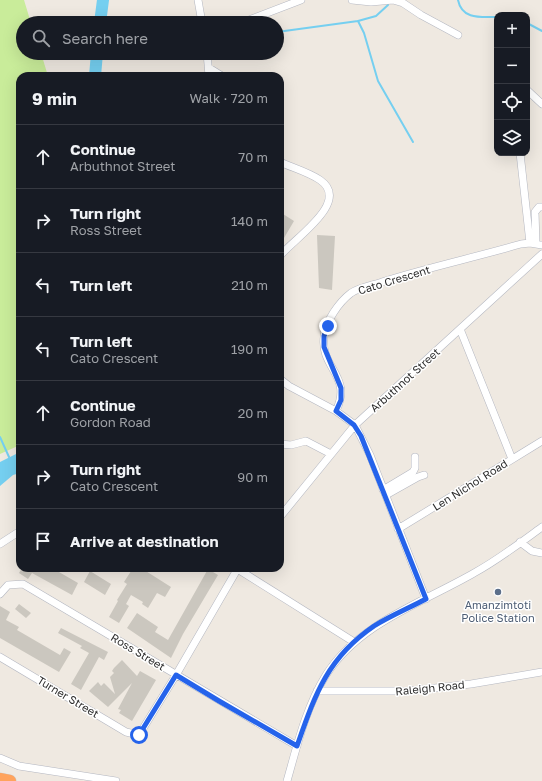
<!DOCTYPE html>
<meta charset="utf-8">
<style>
:root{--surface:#171b24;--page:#242831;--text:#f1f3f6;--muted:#9ea1a6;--line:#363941}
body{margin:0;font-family:"Golos Text",sans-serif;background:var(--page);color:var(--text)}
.controls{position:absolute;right:12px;top:12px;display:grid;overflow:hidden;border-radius:8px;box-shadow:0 4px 16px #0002}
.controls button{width:36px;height:36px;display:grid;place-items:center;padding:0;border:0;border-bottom:1px solid var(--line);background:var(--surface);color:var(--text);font:20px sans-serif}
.stop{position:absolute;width:12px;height:12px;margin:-9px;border:3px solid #2563eb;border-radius:50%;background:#fff}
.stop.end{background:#2563eb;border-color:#fff;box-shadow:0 1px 4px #0008}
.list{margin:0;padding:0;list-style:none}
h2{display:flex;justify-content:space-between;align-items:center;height:52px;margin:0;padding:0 16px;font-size:17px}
h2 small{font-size:13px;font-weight:400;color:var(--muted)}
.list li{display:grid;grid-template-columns:26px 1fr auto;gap:12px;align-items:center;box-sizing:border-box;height:64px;padding:0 16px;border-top:1px solid var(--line)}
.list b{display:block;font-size:15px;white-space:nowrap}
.list p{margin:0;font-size:13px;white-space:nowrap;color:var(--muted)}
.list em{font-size:13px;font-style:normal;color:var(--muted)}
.icon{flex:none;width:22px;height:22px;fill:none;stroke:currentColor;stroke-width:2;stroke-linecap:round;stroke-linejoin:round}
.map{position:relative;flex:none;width:542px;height:781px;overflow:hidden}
.search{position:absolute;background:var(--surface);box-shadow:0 4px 16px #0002;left:16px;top:16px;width:268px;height:44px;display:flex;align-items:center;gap:10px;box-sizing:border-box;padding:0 14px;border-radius:22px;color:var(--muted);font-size:15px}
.panel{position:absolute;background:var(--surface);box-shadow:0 4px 16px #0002;left:16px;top:72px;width:268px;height:500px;border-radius:12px}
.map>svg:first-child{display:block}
</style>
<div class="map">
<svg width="542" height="781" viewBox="0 0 542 781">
<rect width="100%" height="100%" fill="#efe9e1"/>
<path fill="#c9ec9a" d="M0,0h24l7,23h-8v30h18l7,23h-28v369l-20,9z"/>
<path fill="#75cff0" d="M20,452v21l-7,2 -13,11v-24z"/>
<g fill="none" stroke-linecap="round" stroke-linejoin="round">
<path stroke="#75cff0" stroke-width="2" d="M458,0c4,20 23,17 39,17
M358,21l6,12 14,48 35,61
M527,23l15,8
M277,32l81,-11 18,-5 12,-11
M0,437l9,20"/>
<path stroke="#75cff0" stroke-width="12" d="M100,23l3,-23
M95,76l2,-23"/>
</g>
<path fill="#cbc7bf" d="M283,214l11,7 -10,17 -4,-3v-17z
M317,235l18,1 -3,54 -13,-2z
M22,568h30l26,15 -6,12 -40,-22 -4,6 -9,-6z
M133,568h8l30,19 -6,10 -8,-4 -9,15 -6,-4 1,-2 -12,-7 -5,9 3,2 -10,17 -10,-6 9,-16 -1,-1 10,-16 -3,-2z
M208,569l10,6 -35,59 -12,24 -44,-30 10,-15 21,14 -3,5 13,8z
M90,571l21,13 -6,11 -21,-13z
M19,604l12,9 -5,5 -11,-9z
M0,606l10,6 -4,8 13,7 -2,3 43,25 4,-7 7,4 -12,20 -59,-34z
M61,628l47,24 -4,8 -5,-3 -18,33 -10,-6 18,-31 -9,-5 2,-2 -24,-13z
M122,660l15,16 3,-5 16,9 -24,41 -13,-8 2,-3 -3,-1 14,-26 -24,24 -19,-16 9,-9 3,4 3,-3 11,11 -5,-17 4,-4 -2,-2 2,-3z"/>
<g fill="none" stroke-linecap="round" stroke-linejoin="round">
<defs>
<path id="street" d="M198,0l4,23
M352,0l19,2 22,-2 10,3 18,12 37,20
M241,23l60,-23
M207,53l2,23
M209,68l13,8
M527,90l15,14
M520,153l10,90
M280,162c13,6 28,10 40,18 32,22 -27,59 -40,76
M536,243l-1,-31 4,-5h3
M460,329l52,130
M280,379l9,7 47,25 19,14 15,30 56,144
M336,411c17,-35 -16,-43 -12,-74 1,-15 15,-35 27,-44 9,-6 24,-8 34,-12 45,-14 91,-24 136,-37l9,-1 12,2
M280,444l11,1 15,-4 25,13
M383,490l30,-18 2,-4v-11
M386,495l32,-18 6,-2
M280,517l75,-92 187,-171
M398,529l144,-88
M520,542l12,9 10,2
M0,544l20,-13
M236,568l118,74
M0,594l8,-9 15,-1 274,162
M0,657l126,75 13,3 37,-60 62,-107
M317,691h91l63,-7 71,-12
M0,758l19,8 97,15
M287,781c10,-35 19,-74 39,-106 33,-52 96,-72 148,-102 24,-13 46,-30 68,-46"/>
<path id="highway" d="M0,779l10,2"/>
</defs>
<use href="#street" stroke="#b4b7c1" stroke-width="8"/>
<use href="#highway" stroke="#c9c9c9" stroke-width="13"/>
<use href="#street" stroke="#fff" stroke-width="7"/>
<use href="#highway" stroke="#ffa35c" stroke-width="12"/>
</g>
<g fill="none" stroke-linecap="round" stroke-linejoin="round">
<path stroke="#2563eb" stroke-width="5" d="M139,735l37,-60 43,26 78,45c18,-51 30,-88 77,-120 16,-10 35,-18 52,-27l-65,-163 -7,-11 -18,-14 5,-11v-12l-17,-41v-11l4,-10"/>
</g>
<circle fill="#5c6f8a" stroke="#fff" stroke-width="1.5" cx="498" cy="592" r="4"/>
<g text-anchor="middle" stroke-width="3" stroke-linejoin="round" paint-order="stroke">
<g font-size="11" fill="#2e2e2e" stroke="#fff">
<text transform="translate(394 280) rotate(-17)" y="4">Cato Crescent</text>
<text transform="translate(405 380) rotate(-42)" y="4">Arbuthnot Street</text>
<text transform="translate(470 485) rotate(-32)" y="4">Len Nichol Road</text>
<text transform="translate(138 652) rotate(31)" y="4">Ross Street</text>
<text transform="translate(430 688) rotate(-6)" y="4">Raleigh Road</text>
<text transform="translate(68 697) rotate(31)" y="4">Turner Street</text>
</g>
<g font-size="11" fill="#4e5e75" stroke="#fff">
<text x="498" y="609">Amanzimtoti<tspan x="498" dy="13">Police Station</tspan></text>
</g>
</g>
</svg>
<div class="controls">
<button>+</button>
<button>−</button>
<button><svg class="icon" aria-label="locate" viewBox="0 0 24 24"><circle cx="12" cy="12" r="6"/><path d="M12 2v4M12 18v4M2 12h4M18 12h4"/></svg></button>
<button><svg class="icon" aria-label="layers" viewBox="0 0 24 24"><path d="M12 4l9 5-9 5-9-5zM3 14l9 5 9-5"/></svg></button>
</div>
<div class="stop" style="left:139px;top:735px"></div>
<div class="stop end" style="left:328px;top:326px"></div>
<div class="search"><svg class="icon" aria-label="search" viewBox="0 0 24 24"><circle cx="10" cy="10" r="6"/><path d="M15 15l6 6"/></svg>Search here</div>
<section class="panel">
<h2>9 min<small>Walk · 720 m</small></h2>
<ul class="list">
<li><svg class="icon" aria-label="ahead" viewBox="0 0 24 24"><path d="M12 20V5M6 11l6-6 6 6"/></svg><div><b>Continue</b><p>Arbuthnot Street</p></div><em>70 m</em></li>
<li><svg class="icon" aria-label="right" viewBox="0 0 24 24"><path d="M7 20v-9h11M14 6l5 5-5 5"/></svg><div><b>Turn right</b><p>Ross Street</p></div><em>140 m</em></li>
<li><svg class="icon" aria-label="left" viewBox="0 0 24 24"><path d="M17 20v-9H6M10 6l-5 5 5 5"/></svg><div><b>Turn left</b></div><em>210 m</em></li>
<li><svg class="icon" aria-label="left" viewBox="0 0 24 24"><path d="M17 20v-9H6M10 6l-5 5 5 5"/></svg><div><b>Turn left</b><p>Cato Crescent</p></div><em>190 m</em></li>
<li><svg class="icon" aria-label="ahead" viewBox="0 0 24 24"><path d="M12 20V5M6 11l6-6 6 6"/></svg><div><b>Continue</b><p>Gordon Road</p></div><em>20 m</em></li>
<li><svg class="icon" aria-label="right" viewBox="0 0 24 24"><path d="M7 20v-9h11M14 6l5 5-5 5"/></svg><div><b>Turn right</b><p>Cato Crescent</p></div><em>90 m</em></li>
<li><svg class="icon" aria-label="arrive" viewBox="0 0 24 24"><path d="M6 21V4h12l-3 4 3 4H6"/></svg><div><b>Arrive at destination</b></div></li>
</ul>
</section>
</div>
